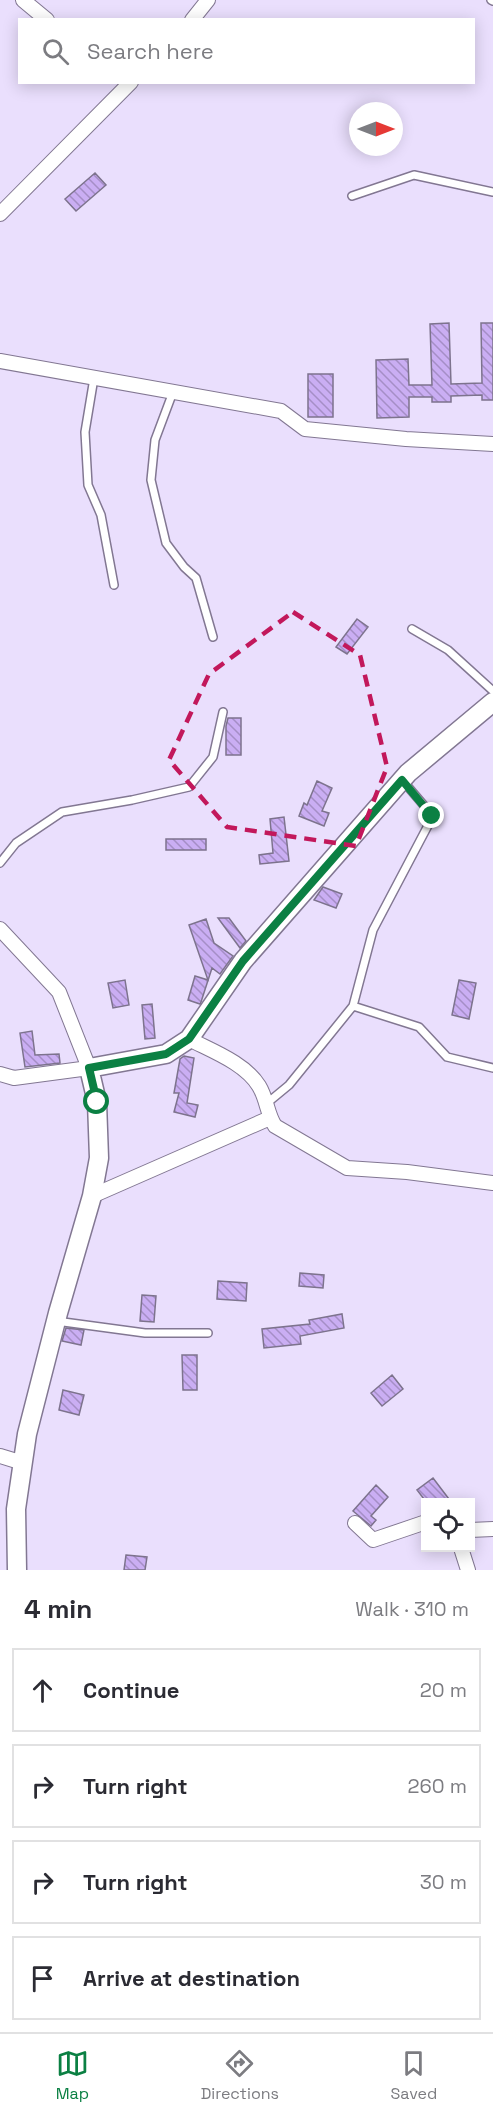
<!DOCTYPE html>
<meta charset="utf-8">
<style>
:root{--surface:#fff;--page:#f7f7f7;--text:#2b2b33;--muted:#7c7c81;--line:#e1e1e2;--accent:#0b8043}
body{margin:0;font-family:"Space Grotesk",sans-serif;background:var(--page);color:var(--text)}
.controls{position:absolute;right:18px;bottom:18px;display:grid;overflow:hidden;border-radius:0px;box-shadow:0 3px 15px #0003}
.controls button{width:54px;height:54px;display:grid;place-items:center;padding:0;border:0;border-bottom:2px solid var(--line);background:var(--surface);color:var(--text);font:30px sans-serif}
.compass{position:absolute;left:349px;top:102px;width:54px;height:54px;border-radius:50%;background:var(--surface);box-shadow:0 3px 15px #0003;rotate:90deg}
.stop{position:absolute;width:18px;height:18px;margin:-14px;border:4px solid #0b8043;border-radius:50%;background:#fff}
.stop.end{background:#0b8043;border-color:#fff;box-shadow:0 2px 6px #0008}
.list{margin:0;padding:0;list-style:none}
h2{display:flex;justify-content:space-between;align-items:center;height:78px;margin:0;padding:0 24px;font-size:26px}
h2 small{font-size:20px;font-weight:400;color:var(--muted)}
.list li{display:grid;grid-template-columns:39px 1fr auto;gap:18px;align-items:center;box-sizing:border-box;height:84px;margin:0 12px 12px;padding:0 12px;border:2px solid var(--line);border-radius:0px}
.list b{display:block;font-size:22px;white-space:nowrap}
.list em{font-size:20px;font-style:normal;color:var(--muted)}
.icon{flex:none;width:33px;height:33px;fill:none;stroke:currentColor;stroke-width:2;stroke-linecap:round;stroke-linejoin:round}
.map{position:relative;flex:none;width:493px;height:1570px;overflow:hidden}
.search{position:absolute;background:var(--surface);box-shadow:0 3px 15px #0003;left:18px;right:18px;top:18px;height:66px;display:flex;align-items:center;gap:15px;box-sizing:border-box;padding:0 21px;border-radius:0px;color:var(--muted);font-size:22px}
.sheet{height:462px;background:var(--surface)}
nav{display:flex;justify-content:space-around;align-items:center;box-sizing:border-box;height:84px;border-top:2px solid var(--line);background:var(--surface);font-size:16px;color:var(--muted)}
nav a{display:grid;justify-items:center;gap:3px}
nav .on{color:var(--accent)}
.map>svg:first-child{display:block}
</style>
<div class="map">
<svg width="493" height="1570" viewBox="0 0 493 1570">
<defs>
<pattern id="building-back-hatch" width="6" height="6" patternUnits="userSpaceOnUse" patternTransform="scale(1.5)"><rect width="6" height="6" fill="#caaef3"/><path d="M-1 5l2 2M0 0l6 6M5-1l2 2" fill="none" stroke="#a58ec6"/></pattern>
</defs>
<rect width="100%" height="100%" fill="#eadffd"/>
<path fill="url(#building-back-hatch)" stroke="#7d738d" stroke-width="1.5" d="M95,173l11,12 -30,26 -11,-12z
M449,323l2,61 31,-1 -1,-60h12v77h-11v-5l-31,1v6h-19v-5h-23v20l-32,1 -1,-58 32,-1 1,26h23l-2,-61z
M308,374h25v43h-25z
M357,619l11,8 -21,27 -11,-7z
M228,718h13v37h-15v-29z
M317,781l15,7 -10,23 7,2 -5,13 -25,-10 5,-13 3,2z
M284,817l5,44 -29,3 -1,-9 14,-2 -3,-34z
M166,839h40v11h-40z
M323,887l19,7 -6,14 -22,-8z
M218,918h11l17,23 -6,7z
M206,919l8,24 19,13 -13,18 -8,-6 -11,34 -1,2 -12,-4 7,-24 13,4 -19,-55z
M125,980l4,25 -16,3 -5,-25z
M459,980l17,3 -7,36 -17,-4z
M152,1004l3,34 -10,1 -3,-34z
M32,1031l3,24 24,-1 1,9 -35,4 -5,-34z
M184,1056l10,2 -7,45 11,2 -3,12 -21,-5 5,-19h-5l6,-34z
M300,1273l24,2 -1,13 -24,-2z
M218,1281l29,2 -1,18 -29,-2z
M142,1295l14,1 -2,26 -14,-1z
M342,1314l2,14 -44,8 1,8 -37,4 -2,-19 48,-5 -1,-4z
M66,1328l18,2 -3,15 -19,-4z
M182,1355h15v35h-14z
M392,1375l11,14 -21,17 -11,-13z
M63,1390l21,5 -5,20 -20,-5z
M433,1478l19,25h-25l-10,-13z
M376,1485l12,12 -17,19 5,4 -5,6 -18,-15z
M126,1555l21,2 -2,13h-21z"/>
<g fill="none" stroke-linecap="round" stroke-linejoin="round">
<defs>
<path id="lane" d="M491,0l2,1
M352,196l62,-21 79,17
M94,378l-9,54 3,53 13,30 13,70
M173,392l-18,48 -4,40 15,63 18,24 12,11 17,59
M412,629l36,21 45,41
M0,863l16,-20 46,-31 70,-12 57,-13 24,-30 10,-45
M353,1006l66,21 28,30 46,11
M266,1104l23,-19 64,-79 20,-76 60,-114 -30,-35
M56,1321l89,12h63"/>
<path id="street" d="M23,0l24,20
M192,20l16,-20
M0,214l131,-132
M0,361l281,50 24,18 101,10 87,5
M0,929l59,63 30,76 -75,10 -14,-4
M189,1039c23,12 56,24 70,47 8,13 8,28 16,40l72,42 60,4 86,11
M92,1196l178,-78
M0,1456l23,7
M355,1523l18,17 53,-18
M470,1530l23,-1
M461,1548l7,22"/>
<path id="secondary" d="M17,1570l-1,-61 11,-75 31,-121 34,-117 7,-38 -2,-56 -8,-34 77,-14 23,-15 54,-78 165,-188 85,-71"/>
</defs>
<use href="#lane" stroke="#827792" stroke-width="10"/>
<use href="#street" stroke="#827792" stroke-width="16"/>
<use href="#secondary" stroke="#827792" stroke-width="21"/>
<use href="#lane" stroke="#fff" stroke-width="7"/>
<use href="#street" stroke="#fff" stroke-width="14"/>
<use href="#secondary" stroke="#fff" stroke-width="18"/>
</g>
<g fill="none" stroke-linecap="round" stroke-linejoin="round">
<path stroke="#0b8043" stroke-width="8" d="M97,1102l-8,-34 77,-14 23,-15 54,-78 159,-181 30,36"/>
</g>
<path fill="none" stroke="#c2185b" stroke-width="4.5" stroke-dasharray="12 8" stroke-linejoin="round" d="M293,612l67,43 27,112 -31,79 -129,-19 -58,-67 40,-86z"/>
</svg>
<div class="controls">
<button><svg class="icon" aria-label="locate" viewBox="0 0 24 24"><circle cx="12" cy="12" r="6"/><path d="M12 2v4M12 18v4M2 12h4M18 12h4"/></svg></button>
</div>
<svg class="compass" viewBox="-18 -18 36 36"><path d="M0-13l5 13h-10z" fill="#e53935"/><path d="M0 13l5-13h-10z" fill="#7c7c81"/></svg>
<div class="stop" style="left:97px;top:1102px"></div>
<div class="stop end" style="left:432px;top:816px"></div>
<div class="search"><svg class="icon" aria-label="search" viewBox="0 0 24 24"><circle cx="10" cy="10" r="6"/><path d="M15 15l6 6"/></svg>Search here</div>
</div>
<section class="sheet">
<h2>4 min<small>Walk · 310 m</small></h2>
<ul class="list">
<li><svg class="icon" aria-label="ahead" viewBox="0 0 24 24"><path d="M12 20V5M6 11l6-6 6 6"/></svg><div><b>Continue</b></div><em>20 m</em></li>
<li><svg class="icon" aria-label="right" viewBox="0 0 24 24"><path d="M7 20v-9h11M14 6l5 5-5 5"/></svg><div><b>Turn right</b></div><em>260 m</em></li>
<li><svg class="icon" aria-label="right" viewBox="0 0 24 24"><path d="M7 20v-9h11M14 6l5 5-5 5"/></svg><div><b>Turn right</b></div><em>30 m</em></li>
<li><svg class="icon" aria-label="arrive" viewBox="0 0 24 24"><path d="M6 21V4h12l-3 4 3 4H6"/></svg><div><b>Arrive at destination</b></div></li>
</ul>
</section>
<nav>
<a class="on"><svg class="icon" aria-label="map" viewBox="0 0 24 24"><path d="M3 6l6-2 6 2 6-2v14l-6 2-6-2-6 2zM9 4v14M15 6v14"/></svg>Map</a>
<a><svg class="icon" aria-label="directions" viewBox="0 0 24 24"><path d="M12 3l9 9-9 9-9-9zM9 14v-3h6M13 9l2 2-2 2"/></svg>Directions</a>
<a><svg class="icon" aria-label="saved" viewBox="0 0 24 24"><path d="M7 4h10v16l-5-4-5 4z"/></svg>Saved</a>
</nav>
